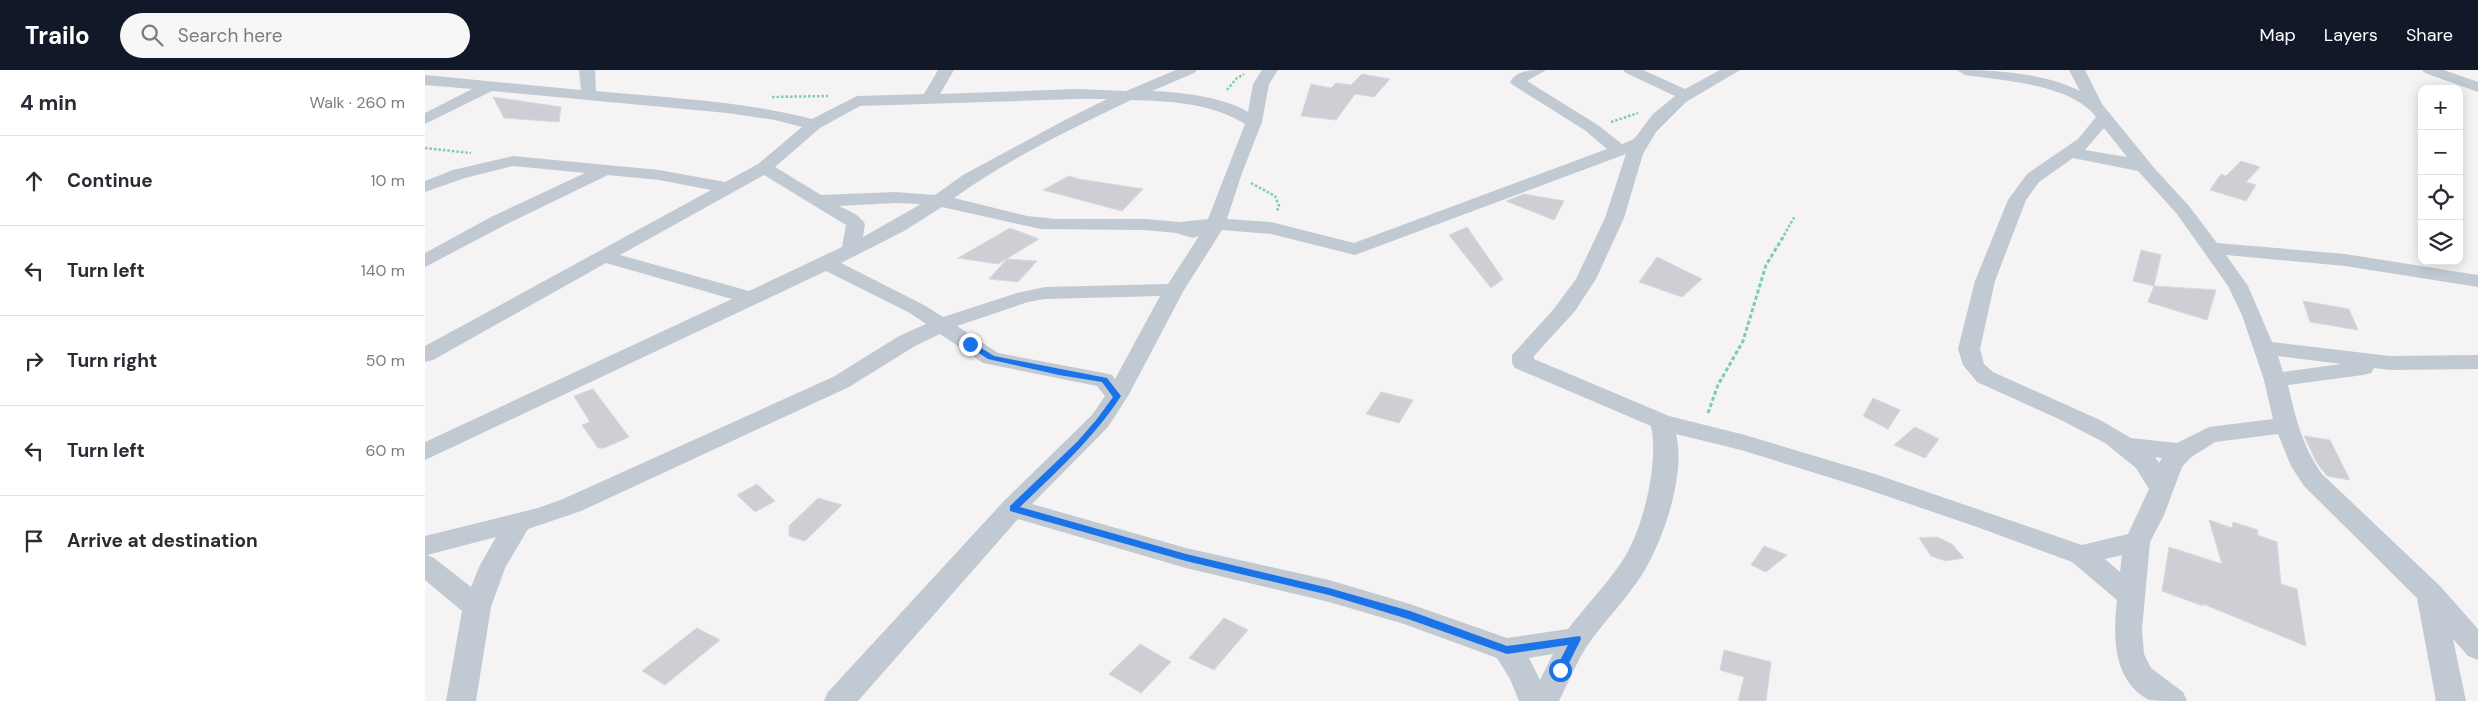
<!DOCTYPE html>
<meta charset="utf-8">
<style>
:root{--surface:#fff;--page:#f7f7f7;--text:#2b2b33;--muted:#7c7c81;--line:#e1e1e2;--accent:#111827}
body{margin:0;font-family:"DM Sans",sans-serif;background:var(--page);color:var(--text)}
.controls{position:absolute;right:15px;top:15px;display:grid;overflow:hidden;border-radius:10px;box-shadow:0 2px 12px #0003}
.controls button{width:45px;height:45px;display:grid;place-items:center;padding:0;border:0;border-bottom:1px solid var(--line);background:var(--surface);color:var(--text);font:25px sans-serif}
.stop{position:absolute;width:15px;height:15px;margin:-11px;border:4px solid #1a73e8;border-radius:50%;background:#fff}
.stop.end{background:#1a73e8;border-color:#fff;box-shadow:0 1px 5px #0008}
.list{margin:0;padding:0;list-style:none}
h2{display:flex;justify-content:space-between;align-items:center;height:65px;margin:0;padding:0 20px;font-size:21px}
h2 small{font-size:16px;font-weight:400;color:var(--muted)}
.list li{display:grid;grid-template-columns:32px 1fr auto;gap:15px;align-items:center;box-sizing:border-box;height:90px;padding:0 20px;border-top:1px solid var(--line)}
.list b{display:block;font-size:19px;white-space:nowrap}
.list em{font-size:16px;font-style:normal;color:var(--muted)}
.icon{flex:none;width:28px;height:28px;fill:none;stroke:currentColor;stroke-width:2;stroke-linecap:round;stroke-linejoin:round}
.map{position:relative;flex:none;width:2053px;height:631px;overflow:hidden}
header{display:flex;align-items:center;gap:30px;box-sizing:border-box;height:70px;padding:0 25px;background:var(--accent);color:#fff}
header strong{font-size:24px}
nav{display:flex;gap:28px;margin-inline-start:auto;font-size:18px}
.search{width:350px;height:45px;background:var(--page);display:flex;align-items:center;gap:12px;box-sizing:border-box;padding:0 18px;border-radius:28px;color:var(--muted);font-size:19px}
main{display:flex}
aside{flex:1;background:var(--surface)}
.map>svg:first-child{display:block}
</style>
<header>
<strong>Trailo</strong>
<div class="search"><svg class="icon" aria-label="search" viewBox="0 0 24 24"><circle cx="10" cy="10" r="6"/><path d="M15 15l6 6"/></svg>Search here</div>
<nav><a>Map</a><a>Layers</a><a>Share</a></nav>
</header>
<main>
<aside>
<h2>4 min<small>Walk · 260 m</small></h2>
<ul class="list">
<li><svg class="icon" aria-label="ahead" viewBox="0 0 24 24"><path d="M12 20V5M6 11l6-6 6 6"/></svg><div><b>Continue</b></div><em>10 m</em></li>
<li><svg class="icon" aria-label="left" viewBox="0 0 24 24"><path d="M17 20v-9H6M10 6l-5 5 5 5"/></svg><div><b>Turn left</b></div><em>140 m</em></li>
<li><svg class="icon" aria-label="right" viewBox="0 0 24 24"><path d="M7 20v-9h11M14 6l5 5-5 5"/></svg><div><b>Turn right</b></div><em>50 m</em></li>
<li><svg class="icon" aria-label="left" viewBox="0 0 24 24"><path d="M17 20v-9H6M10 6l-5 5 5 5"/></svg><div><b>Turn left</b></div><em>60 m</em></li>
<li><svg class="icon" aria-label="arrive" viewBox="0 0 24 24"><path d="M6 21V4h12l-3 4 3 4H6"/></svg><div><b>Arrive at destination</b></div></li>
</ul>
</aside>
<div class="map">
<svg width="2053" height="631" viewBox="0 0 2053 631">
<rect width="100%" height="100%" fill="#f5f3f3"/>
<path fill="#cdcfd5" stroke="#d7d9de" d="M937,4l28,5 -16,18 -19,-3 -19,26 -35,-4 10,-32 20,4 5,-5 15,2z
M68,27l68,10 -2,15 -55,-4z
M1816,91l19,6 -14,15 10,3 -10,16 -36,-11 11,-16 5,2z
M644,106l10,3 64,10 -21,22 -79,-21z
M1099,124l40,7 -10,19 -48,-19z
M1042,157l36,52 -12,9 -42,-53z
M585,158l29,11 -41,25 -40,-6z
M1716,180l20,5 -7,31 -21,-5z
M1232,187l45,22 -20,18 -43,-15z
M582,189l30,2 -19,21 -29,-3z
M1729,216l62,4 -9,30 -59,-18z
M1878,231l46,8 9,21 -48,-8z
M168,319l36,48 -25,11h-6l-16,-23 8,-3 -16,-26z
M956,322l32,8 -14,23 -33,-9z
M1448,328l27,12 -12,19 -25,-13z
M1490,357l24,12 -14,19 -31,-13z
M1879,366l26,4 20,40 -23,-4 -10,-13z
M332,414l18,17 -20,11 -18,-17z
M393,428l24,7 -37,36 -16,-5v-10z
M1784,450l23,8 1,-6 25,8 -1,5 20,7 4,42 16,5 9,57 -103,-42v2l-41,-15 7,-44 53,17z
M1512,467l15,7 12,14 -18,3 -15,-5 -12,-18z
M1339,476l23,9 -21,17 -15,-7z
M799,548l24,12 -34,40 -25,-12z
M272,558l23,12 -55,45 -23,-14z
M715,574l31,18 -30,31 -32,-19z
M1299,580l47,12 -5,39h-28l6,-24 -24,-7z"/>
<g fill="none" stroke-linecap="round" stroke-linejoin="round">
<path stroke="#7ad0a6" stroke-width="2.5" stroke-dasharray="2.5 2" stroke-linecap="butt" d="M802,20l9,-11 8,-5
M347,27l56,-1
M1186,52l27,-9
M0,78l46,5
M826,113l24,13 4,10 -2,5
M1359,165l11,-19"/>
<path stroke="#7ad0a6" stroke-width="3" stroke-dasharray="4 2.5" stroke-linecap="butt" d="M1283,343l10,-28 25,-44 23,-76 19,-31"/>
<path fill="#c1cad2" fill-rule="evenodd" d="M154,0h16l1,21c73,7 146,10 216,28l45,-23 67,-2 14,-24h16l-14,24 137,-5 49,2 50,-21h21l-3,3 -42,18c28,1 72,6 96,21l5,-28 9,-14h16l-9,14 -7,38 -20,51 -15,46 44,3 83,21 253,-94 -21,-18 -73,-46 -3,-3c7,-12 22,-12 36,-12l-19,11 71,44 24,19 12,-5 19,-25 22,-18 -49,-23 -3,-3h20l42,19 35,-19h20l-54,32 -30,30 -13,22 -19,64 -28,61 -21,32 -41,45v3l135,57 76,19 130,39 207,71 46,-11 21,-45 -13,-21 -31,-25 -44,-23 -84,-38 -14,-17 -5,-16 17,-68 33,-81 19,-26 51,-35 18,-22c-25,-33 -92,-36 -131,-42l-8,-5c40,0 87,3 123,21l-11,-21h16l17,34 53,65 34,37 28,37 128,11 133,21v12l-133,-21 -119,-11 22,31 24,56 118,14 88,-1v14l-88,1 -16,-2 -3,5 -8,2 -75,10c7,31 15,63 34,89l118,112 38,43v31l-10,-4 -15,-17 13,62h-30l-19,-103 -113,-112 -13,-20 -13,-32 -63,8 -25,16 -8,9 -18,48 -14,27 -8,87 2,25 7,14 32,24 4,9c-10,0 -30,0 -38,-1 -37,-20 -36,-64 -32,-100l-45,-38 -95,-35 -120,-41 -116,-36 -65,-16c10,39 -12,105 -33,139 -16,26 -39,48 -56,73 -11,17 -19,37 -28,55h-40l-9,-22 -13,-21 -93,-34 -75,-22 -143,-34 -168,-49 -160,182h-34l4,-9 176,-191 88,-86 13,-19 -8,-10 -114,-23 -43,-29 -25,12 -66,41 -268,124 -53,18 -23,39 -14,39 -15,94h-30l16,-90 -37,-31v-44l113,-28 25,-9 270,-122 66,-41 27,-12 -16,-11 -84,-42 -401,189v-18l307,-143 -126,-36 -173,97 -8,2v-16l286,-156 -52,-10 -51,-5 -103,50 -80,42v-14l66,-36 94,-44 -72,-7 -48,12 -40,14v-11l28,-11 60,-14 146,14 66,12 33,-18 44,-37 -27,-7 -48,-7 -235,-22 -67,33v-11l47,-24 -47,-4v-10l156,15zM652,29h30l-44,22 -100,54 -28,20 -40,-3 -74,3 -46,-28 45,-39 40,-22zM706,30c39,1 80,3 114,24l-37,95 -28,3 -35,-3h-89l-29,-3 -73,-18c54,-39 117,-69 177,-98zM1679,58l23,29 -42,-7zM1201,84l-21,64 -29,61 -23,31 -41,45v8l3,5 136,58c8,38 -8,105 -30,137 -16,23 -36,44 -53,66l-61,9 -97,-34 -81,-24 -143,-32 -154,-44 76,-77 20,-31 56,-106 38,-60 49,4 84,21zM1648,88l65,13 39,43 51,72 14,29 22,65 9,39 -64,8 -32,16 -46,-5 -31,-18 -107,-48 -9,-8 -4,-15 15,-68 31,-81 13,-18zM339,105l82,50 -4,22 -93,44 -129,-36zM470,133l26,1 -58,33 2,-13c-6,-10 -16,-13 -26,-18zM517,137l99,22 104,1 31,3 17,5 6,-2 -31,48 -123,3 -28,6 -74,24 -19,-12 -83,-42 63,-32zM735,226l-45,83 -3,-4 -8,-2 -106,-20 -41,-27 71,-24 17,-3zM1853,286l63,8 -58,8zM1730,387l7,1 -3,5zM71,467l-17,30 -8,20 -37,-29 -7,-3zM1697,485l-2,17 -15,-13zM1128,584l-13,26 -11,-22z
M1997,0h22l34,12v10l-53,-19z"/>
</g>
<path fill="#1a73e8" d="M545,271l24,15 113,22 14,18c-28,43 -65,76 -101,111l166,47 143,34 81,23 97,35 73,-10 1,3 -17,34 -4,2 -5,-5 13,-25 -61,9 -99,-35 -79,-24 -143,-34 -176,-50v-5l67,-64 20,-23 16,-22 -11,-15 -43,-7 -71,-16 -21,-14 -1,-1z"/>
</svg>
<div class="controls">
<button>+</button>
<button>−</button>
<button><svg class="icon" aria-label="locate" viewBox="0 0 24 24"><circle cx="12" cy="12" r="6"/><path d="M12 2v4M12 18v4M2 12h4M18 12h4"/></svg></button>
<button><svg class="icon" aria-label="layers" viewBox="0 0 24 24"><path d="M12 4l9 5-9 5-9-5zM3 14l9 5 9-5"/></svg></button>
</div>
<div class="stop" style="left:1135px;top:600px"></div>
<div class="stop end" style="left:545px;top:274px"></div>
</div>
</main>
